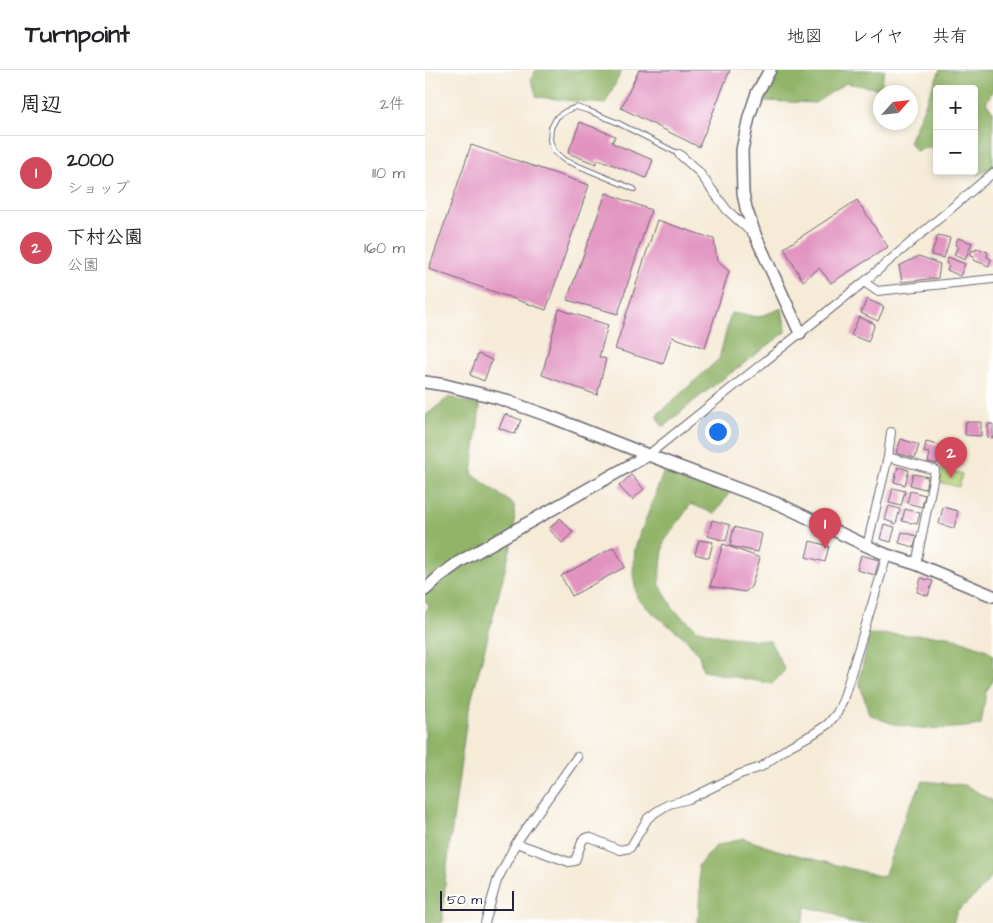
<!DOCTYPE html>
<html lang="ja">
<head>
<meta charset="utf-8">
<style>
  body { margin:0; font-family:"Architects Daughter","Klee One",sans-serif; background:#f6f6f6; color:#202124 }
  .controls { position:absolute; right:15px; top:15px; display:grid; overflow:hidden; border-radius:5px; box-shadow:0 2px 8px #0003 }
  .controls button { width:45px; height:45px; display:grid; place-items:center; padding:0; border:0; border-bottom:1px solid #e0e0e0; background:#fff; color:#202124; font:25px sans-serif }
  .compass { position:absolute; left:448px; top:15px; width:45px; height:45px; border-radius:50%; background:#fff; box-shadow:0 2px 8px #0003; rotate:63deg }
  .scale { position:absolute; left:15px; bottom:12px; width:74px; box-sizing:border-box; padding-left:5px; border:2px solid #22223b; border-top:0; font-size:14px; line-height:18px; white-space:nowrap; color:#22223b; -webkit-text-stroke:4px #fff; paint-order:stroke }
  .you { position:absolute; left:292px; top:361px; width:18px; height:18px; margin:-12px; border:4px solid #fff; border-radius:50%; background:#1a73e8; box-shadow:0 0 0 8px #1a73e833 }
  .badge { display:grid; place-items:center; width:32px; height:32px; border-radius:50%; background:#d1495b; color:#fff; font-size:16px; font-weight:700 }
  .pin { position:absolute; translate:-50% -41px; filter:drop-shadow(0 1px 2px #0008) }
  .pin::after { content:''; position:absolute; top:26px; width:18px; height:15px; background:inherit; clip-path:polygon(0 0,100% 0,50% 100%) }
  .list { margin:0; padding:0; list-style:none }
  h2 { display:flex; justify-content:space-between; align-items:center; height:65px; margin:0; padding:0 20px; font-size:21px }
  h2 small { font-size:16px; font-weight:400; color:#757577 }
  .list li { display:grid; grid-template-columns:32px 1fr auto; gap:15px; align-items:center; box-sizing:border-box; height:75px; padding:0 20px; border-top:1px solid #e0e0e0 }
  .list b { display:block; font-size:19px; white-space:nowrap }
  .list p { margin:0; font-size:16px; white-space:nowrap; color:#757577 }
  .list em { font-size:16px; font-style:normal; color:#757577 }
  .map { position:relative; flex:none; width:568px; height:853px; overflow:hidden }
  header { display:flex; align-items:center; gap:30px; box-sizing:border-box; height:70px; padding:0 25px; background:#fff; border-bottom:1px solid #e0e0e0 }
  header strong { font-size:24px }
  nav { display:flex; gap:28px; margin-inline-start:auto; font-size:18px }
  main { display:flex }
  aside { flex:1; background:#fff }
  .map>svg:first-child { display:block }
</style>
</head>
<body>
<header>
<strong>Turnpoint</strong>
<nav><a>地図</a><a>レイヤ</a><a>共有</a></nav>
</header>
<main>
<aside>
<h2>周辺<small>2件</small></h2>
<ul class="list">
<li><span class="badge">1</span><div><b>2000</b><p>ショップ</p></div><em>110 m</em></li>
<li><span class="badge">2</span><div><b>下村公園</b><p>公園</p></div><em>160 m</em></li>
</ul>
</aside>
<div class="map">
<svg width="568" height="853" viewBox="0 0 568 853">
  <rect width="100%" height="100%" fill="#fff"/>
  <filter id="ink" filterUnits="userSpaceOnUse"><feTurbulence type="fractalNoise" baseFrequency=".02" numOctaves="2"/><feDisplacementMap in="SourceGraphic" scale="10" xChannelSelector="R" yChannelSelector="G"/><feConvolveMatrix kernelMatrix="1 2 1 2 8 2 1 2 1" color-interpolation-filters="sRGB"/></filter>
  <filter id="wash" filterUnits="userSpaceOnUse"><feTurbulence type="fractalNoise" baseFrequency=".0096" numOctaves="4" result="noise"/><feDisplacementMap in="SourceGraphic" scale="20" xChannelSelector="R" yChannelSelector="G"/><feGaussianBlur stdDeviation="1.12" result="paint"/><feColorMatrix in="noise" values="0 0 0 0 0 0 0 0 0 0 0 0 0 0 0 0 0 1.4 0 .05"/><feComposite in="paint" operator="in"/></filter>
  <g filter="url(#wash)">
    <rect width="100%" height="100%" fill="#f5ebd7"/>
    <!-- green -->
    <path fill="#b6d278" stroke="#6c7a5a" d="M518 399 537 404 534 417 515 412Z"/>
    <!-- forest -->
    <path fill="#90b468" stroke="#596b52" d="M111 0H197L180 34 112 27 106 9Z
      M356 0H460L455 19 421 13 390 33 339 31Z
      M515 0H568V20L561 33 568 41V97L552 105 551 88 549 86V19H512V75L491 81 484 72Z
      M357 238 361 262 275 326 238 357 231 346 294 289 306 243 334 247Z
      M24 327 55 336 47 404 89 435 90 461 42 647 21 803 17 853H0V542L4 535 0 531V346Z
      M240 398 305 422 290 444 266 434 239 472 234 513 249 540 273 560 296 566 345 571 360 600 347 614 278 601 274 585 259 567 231 546 212 528 208 503 210 478Z
      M445 564 524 566 562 580 568 585V611L561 622 556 655C528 659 493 661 466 653 458 651 451 647 444 644L434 611Z
      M498 711 540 715 568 731V805L551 825 532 841 528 853H424L408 843 381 837 378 853H273L275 820 273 796 291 776 318 768 352 780 459 807 481 743Z"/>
    <g id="blocks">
      <!-- building -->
      <path fill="#e294c1" d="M214 0H305L274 77 196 38Z
        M155 52 190 66 187 73 228 90 221 108 173 89 171 94 143 83Z
        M46 75 164 115 121 240 4 199Z
        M181 123 226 140 193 244 142 230Z
        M432 130 463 177 406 213 394 198 378 211 359 178Z
        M232 150 289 169 292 191 304 201 280 278 247 267 238 294 190 279Z
        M513 165 525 168 519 188 506 185Z
        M533 168 547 173 540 190 529 185 533 176 530 175Z
        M551 178 563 182 562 187 566 189 564 196 548 190 549 187 545 186 547 180 550 181Z
        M494 186 515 194 513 208 477 212 474 196Z
        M523 187 540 194 535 206 522 200 524 196 521 193Z
        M442 229 459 237 453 251 436 243Z
        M134 239 183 255 174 287 181 289 172 325 117 305Z
        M434 247 450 254 443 272 426 265Z
        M53 284 67 290 59 311 45 305Z
        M80 344 96 350 90 364 74 358Z
        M541 352H556V366L540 365Z
        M563 354H568V368L562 367Z
        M476 369 494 375 490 388 471 383Z
        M501 372 517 376 512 394 503 392 505 383 499 382Z
        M473 397 484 400 480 415 469 412Z
        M488 404 503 407 500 419 485 415Z
        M206 405 219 419 207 430 194 416Z
        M468 418 480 421 476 436 464 433Z
        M485 421 500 425 497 437 482 433Z
        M464 436 475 439 471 454 460 450Z
        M518 437 533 441 529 458 514 454Z
        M480 439 495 443 492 454 477 451Z
        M135 448 148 462 137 473 124 459Z
        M287 450 305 455 301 471 283 466Z
        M459 454 470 457 466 472 455 469Z
        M309 457 337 464 333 482 305 476Z
        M477 462 492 466 489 477 474 473Z
        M274 470 288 472 284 488 270 484Z
        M385 471 404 476 400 492 381 487Z
        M298 474 335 488 326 517 320 522 285 516Z
        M189 477 200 497 147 526 136 506Z
        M436 485 454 490 450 505 432 500Z
        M496 508 508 511 503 526 492 522Z"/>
    </g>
  </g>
  <g filter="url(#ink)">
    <use href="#blocks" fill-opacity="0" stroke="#6c6872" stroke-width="1"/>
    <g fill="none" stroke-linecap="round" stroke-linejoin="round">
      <!-- lane casing -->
      <g stroke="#6c6872" stroke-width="6">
        <path id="lane" d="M209 119 139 90 129 81 125 70 126 58 132 47 141 41 151 37 164 41 191 52 254 84"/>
      </g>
      <!-- street casing -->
      <g stroke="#6c6872" stroke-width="10">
        <path id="street" d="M254 84 273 101 302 140 328 164
          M439 212 452 221 568 209
          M223 385 439 212 568 103
          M463 387 510 400 491 494
          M442 476 463 387 466 362
          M91 773 144 792 150 791 158 769 164 767 195 780 205 778 223 748 231 742 244 734 264 729 315 704 336 697 365 676 388 664 403 654 412 643 418 630 462 485
          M60 853 72 811 91 773 152 687"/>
      </g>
      <!-- secondary casing -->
      <g stroke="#6c6872" stroke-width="14">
        <path id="secondary" d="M345 0 332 23 324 47 317 80 318 123 321 138 331 167 375 263
          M0 312 20 315 73 328 121 345 223 385 356 435 442 476 462 485 491 494 568 526
          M0 520 15 506 34 492 223 385"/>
      </g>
      <!-- lane -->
      <use href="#lane" stroke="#fff" stroke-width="4"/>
      <!-- street -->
      <use href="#street" stroke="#fff" stroke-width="8"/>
      <!-- secondary -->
      <use href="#secondary" stroke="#fff" stroke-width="11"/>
    </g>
  </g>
</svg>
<div class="controls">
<button>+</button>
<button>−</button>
</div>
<svg class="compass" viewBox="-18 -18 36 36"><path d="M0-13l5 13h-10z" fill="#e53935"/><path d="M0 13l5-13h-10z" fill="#757577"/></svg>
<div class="scale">50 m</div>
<div class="you"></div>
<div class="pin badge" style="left:400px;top:479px">1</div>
<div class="pin badge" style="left:526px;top:408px">2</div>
</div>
</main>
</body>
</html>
